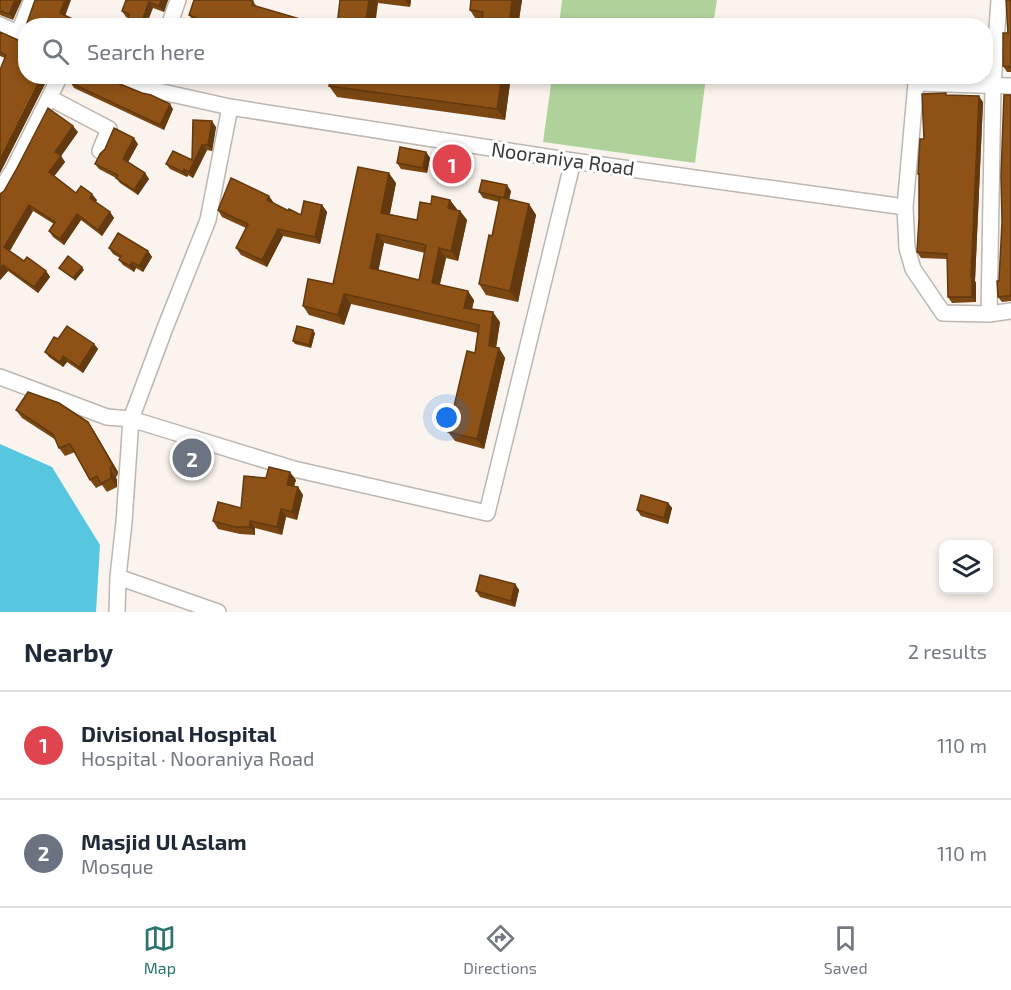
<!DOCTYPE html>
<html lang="en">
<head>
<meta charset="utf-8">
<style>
  body { margin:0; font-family:"Exo 2",sans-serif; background:#f2f2f3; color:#1f2937 }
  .controls { position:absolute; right:18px; bottom:18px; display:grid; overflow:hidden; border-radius:12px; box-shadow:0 3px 9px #0003 }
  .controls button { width:54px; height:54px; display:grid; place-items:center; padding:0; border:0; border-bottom:2px solid #e0e1e3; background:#fff; color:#1f2937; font:30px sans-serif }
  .you { position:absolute; left:447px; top:418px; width:21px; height:21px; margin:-15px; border:4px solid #fff; border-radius:50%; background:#1a73e8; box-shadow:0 0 0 9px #1a73e833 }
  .badge { display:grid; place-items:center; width:39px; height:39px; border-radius:50%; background:#2c756f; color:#fff; font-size:20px; font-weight:700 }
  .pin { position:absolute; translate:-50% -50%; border:3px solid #fff; box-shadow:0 2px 6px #0006 }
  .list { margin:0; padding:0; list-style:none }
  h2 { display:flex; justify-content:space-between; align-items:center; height:78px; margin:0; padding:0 24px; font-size:26px }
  h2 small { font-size:20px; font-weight:400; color:#747a83 }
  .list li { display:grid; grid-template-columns:39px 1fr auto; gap:18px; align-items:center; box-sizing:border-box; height:108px; padding:0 24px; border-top:2px solid #e0e1e3 }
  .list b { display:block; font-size:22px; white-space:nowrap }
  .list p { margin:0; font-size:20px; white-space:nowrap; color:#747a83 }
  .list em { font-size:20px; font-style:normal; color:#747a83 }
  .icon { flex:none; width:33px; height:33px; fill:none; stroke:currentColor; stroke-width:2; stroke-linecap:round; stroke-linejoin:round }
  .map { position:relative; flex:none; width:1011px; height:612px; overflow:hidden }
  .search { position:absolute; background:#fff; box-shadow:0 3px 9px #0003; left:18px; right:18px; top:18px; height:66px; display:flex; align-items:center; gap:15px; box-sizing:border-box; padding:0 21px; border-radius:24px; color:#747a83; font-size:22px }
  .sheet { height:294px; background:#fff }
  nav { display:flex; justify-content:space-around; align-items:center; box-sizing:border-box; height:84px; border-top:2px solid #e0e1e3; background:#fff; font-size:16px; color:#747a83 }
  nav a { display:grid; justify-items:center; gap:3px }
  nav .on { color:#2c756f }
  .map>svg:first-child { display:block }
</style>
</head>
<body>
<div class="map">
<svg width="1011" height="612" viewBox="0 0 1011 612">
  <rect width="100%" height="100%" fill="#fbf4ee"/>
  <!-- green -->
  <path fill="#afd29b" d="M562 0H717L713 25H559Z
    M552 77H706L695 163 543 142Z"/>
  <!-- water -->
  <path fill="#57c7df" d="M0 444 52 467 100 545 96 612H0Z"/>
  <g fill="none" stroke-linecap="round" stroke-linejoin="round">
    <!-- street casing -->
    <g stroke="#bdb6b1" stroke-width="18">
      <path id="street" d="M0 25 26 37
        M169 26 178 0
        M18 34 32 0
        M117 76 149 89 230 107 573 161 905 207
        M1011 86 916 83 905 207 907 248 913 269 943 313 989 314 1011 311
        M50 98 109 129 100 151
        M0 191 13 170 60 76
        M989 314 993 85 999 0
        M0 377 107 417 131 419 165 328 208 220 230 107
        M118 577 218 612
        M117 612 118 577 124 522 131 419 294 469 487 513 573 161"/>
    </g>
    <!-- street -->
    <use href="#street" stroke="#fff" stroke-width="15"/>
  </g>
  <!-- wall -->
  <path fill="#7a4713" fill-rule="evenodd" d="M0 0 13 20 0 15Z
    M126 0H168L164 12 153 8 128 18 126 17 122 11Z
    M340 0H411L410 7 378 3Z
    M522 0 518 26H481L482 22 477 21 470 10Z
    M1011 0V72H1007L1003 66Z
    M253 1 257 7 199 24 194 22 189 15Z
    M0 32 26 76H49L0 173V70L5 58 0 56Z
    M201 76H209L203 80Z
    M511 76 505 120 337 97 329 86Z
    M110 80 173 109 164 130 74 88 71 83Z
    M947 95 983 102 975 281 976 283V302L952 303 948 297 947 259 921 258 917 252 919 219V175L918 174 924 139Z
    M1011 95V301L1002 302 998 297 999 281Z
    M193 120 216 127 212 151 207 150 193 178 188 175 187 177 170 169 166 164 192 160Z
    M78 132 61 156 65 162 54 176 76 193 97 200 96 202 110 212 114 218 102 236 81 220 64 245 53 237 49 231 54 224 33 211 10 251 24 261 46 271 50 277 38 293 8 271 0 280V194Z
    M138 144 128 162 145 173 149 179 138 195 120 183 116 178 99 169 95 164Z
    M426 152 430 158 427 173 401 169 397 163Z
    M396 183 390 214 417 220 431 204 450 200 457 210 460 211 467 220 458 261 446 258 440 284 474 300 472 309 500 322 496 347 499 348 505 358 484 449 455 441 448 432 475 353 478 333 351 304 344 325 309 315 303 306 333 284ZM384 243 425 253 419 280 378 270Z
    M511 191 509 200 529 204 536 215 518 302 486 295 479 284 492 236 499 202 483 198 479 192Z
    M274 203 289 211 301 215 322 205 327 212 320 244 283 236 267 267 241 255 236 248 246 228 222 217 218 210Z
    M109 248 148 251 152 257 143 272 136 268 134 272 123 265 119 260 120 258 113 254Z
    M315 333 311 348 295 344 293 341Z
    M58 339 94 344 98 349 83 373 67 362 63 367 49 357 45 352Z
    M16 410 94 431 118 472 117 476 116 477 117 480V487L107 492 102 485 96 488 90 480 75 452 65 456 59 448 56 440 22 418Z
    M266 478 296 480 294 486 298 487 303 495 297 520 286 517 282 535 255 528V535L240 534 218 529 213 521 241 508Z
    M668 503 672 508 668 524 641 516 637 510Z
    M515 584 519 590 515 607 480 597 476 591Z"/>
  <!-- shaded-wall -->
  <path fill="#63390f" d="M15 0H22L13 20 9 14Z
    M65 0H71L64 19 60 13Z
    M161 0H168L164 12 159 6Z
    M369 0H376L378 3 375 26H365Z
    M405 0H411L410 7Z
    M512 0H522L518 26H509Z
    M149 2 153 8 146 26H140Z
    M300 19 304 26H298Z
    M42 76H49L0 173V160Z
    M502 76H511L505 120 497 109Z
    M979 96 983 102 975 281 976 283V302L972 297 971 277Z
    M170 104 173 109 164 130 160 125Z
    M212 121 216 127 212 151 208 145Z
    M73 126 78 132 61 156 65 162 53 178 49 172 55 152Z
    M134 138 138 144 127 164 123 159Z
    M202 145 207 150 193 178 189 172Z
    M426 152 430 158 427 173 423 168Z
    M184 169 188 175 187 177 183 172Z
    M145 173 149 179 138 195 134 190Z
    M389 173 396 183 388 222 381 213Z
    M507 185 511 191 508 204 504 198Z
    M92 194 97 200 94 204 90 198Z
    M269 196 274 203 272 207 267 200Z
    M450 200 457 209 455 218 448 208Z
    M529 204 536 215 518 302 510 291Z
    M29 205 33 211 8 253 4 247Z
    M322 205 327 212 320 244 315 237Z
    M460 211 467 220 458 261 451 251Z
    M110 212 114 218 102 236 98 230Z
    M77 214 81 220 64 245 60 239Z
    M278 229 283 236 267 267 262 260Z
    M377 234 384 243 377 278 370 268Z
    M439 248 446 258 438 292 432 283Z
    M148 251 152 257 143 272 139 266Z
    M132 262 136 268 134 272 130 266Z
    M3 265 8 271 0 280V269Z
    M82 267 84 270 75 281 73 278Z
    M46 271 50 277 38 293 34 287Z
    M468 291 474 300 470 318 464 308Z
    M344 294 351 304 344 325 338 315Z
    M493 312 500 322 495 355 489 346Z
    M313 330 315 333 311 348 309 345Z
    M94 344 98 349 83 373 79 367Z
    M499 348 505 358 484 449 477 439Z
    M63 356 67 362 63 367 60 362Z
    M88 422 94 431 118 472 117 476 112 467Z
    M110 468 117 480V487L111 478Z
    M290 472 296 480 292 492 287 485Z
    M298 487 303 495 297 520 292 512Z
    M668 503 672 508 668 524 664 518Z
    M281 509 286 517 282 535 277 527Z
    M250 521 255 528V535L250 527Z
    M515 584 519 590 515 607 511 601Z"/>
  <!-- building -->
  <path fill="#8e5216" stroke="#63390f" stroke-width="1.5" fill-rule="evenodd" d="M0 0H15L9 14 0 11Z
    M35 0H65L60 13 87 26H30L27 23Z
    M126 0H161L159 6 149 2 140 26H127L129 14 122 11Z
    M194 0H248L253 1 252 5 300 19 298 26H196L204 21 189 15Z
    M340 0H369L365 26H337Z
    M471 0H512L509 26H481L483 12 470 10Z
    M1006 0H1011V67L1003 66V33H1008Z
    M0 32 18 40 23 41 26 40V76H42L0 160V70L6 55 0 52Z
    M74 76H106L110 80 142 93 151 95 170 104 160 125 71 83Z
    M331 76H502L497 109 329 86Z
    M946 93V95L979 96 971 277H972V297H948L947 254 917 252 919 219V174H918L920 139H924L922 94Z
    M1004 95H1011V296H1006L998 297 997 281H999L1002 222 1001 176Z
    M48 108 73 126 55 152 61 156 49 172 76 193 81 186 92 194 90 198 110 212 98 230 77 214 60 239 49 231 55 222 29 205 4 247 24 261 27 257 46 271 34 287 3 265 0 269V194L4 191 17 168Z
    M193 120 212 121 208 145H202L189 172 184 169 183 172 166 164 173 151 192 160Z
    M114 128 134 138 123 159 145 173 134 190 116 178 118 175 95 164 100 154 105 149Z
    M400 147 426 152 423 168 397 163Z
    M358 167 389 173 381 213 417 220 420 202 431 204 432 196 450 200 448 208 460 211 451 251 439 248 432 283 468 291 464 308 493 312 489 346 499 348 477 439 448 432 467 351 475 353 479 325 344 294 338 315 303 306 308 279 333 284ZM377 234 426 245 419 280 370 268Z
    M231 178 269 196 267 200 289 211V209L301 215 304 201 322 205 315 237 278 229 262 260 236 248 248 224 218 210Z
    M482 180 507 185 504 198 479 192Z
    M500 197 529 204 510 291 479 284 489 235 492 236Z
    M118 233 148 251 139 266 132 262 130 266 119 260 121 256 109 248Z
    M68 256 82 267 73 278 59 268Z
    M67 326 94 344 79 367 63 356 60 362 45 352 54 337 58 339Z
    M297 326 313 330 309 345 293 341Z
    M28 392 59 403 88 422 112 464V467L110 468 111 471V478L101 484 97 476 90 480 70 444 59 448 53 434 16 410Z
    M269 467 290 472 287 485 298 487 292 512 281 509 277 527 250 521V527H235L213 521 218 502 241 508 244 476 266 478Z
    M641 495 668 503 664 518 637 510Z
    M480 575 515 584 511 601 476 591Z"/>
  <g text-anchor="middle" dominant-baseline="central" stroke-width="6" stroke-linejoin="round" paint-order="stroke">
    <!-- street labels -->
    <g font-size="20" fill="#3e3b39" stroke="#fff">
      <text transform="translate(563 158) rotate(8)">Nooraniya Road</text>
    </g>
  </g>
</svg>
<div class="controls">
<button><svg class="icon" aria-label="layers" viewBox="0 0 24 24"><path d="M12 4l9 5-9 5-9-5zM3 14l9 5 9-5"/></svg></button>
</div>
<div class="you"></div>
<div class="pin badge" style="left:452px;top:164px;background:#e0444e">1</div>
<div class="pin badge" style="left:192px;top:458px;background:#6b7280">2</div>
<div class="search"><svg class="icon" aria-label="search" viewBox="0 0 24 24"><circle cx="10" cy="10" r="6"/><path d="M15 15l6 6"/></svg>Search here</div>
</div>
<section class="sheet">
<h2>Nearby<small>2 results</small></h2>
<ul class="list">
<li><span class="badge" style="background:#e0444e">1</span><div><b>Divisional Hospital</b><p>Hospital · Nooraniya Road</p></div><em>110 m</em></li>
<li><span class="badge" style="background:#6b7280">2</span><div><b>Masjid Ul Aslam</b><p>Mosque</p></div><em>110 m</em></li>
</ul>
</section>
<nav>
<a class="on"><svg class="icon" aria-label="map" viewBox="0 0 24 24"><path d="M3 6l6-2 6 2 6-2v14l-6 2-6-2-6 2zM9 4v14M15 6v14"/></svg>Map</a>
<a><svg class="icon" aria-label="directions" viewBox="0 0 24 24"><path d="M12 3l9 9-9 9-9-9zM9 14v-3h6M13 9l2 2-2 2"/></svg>Directions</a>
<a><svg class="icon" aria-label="saved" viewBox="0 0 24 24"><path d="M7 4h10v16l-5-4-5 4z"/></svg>Saved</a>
</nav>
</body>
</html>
